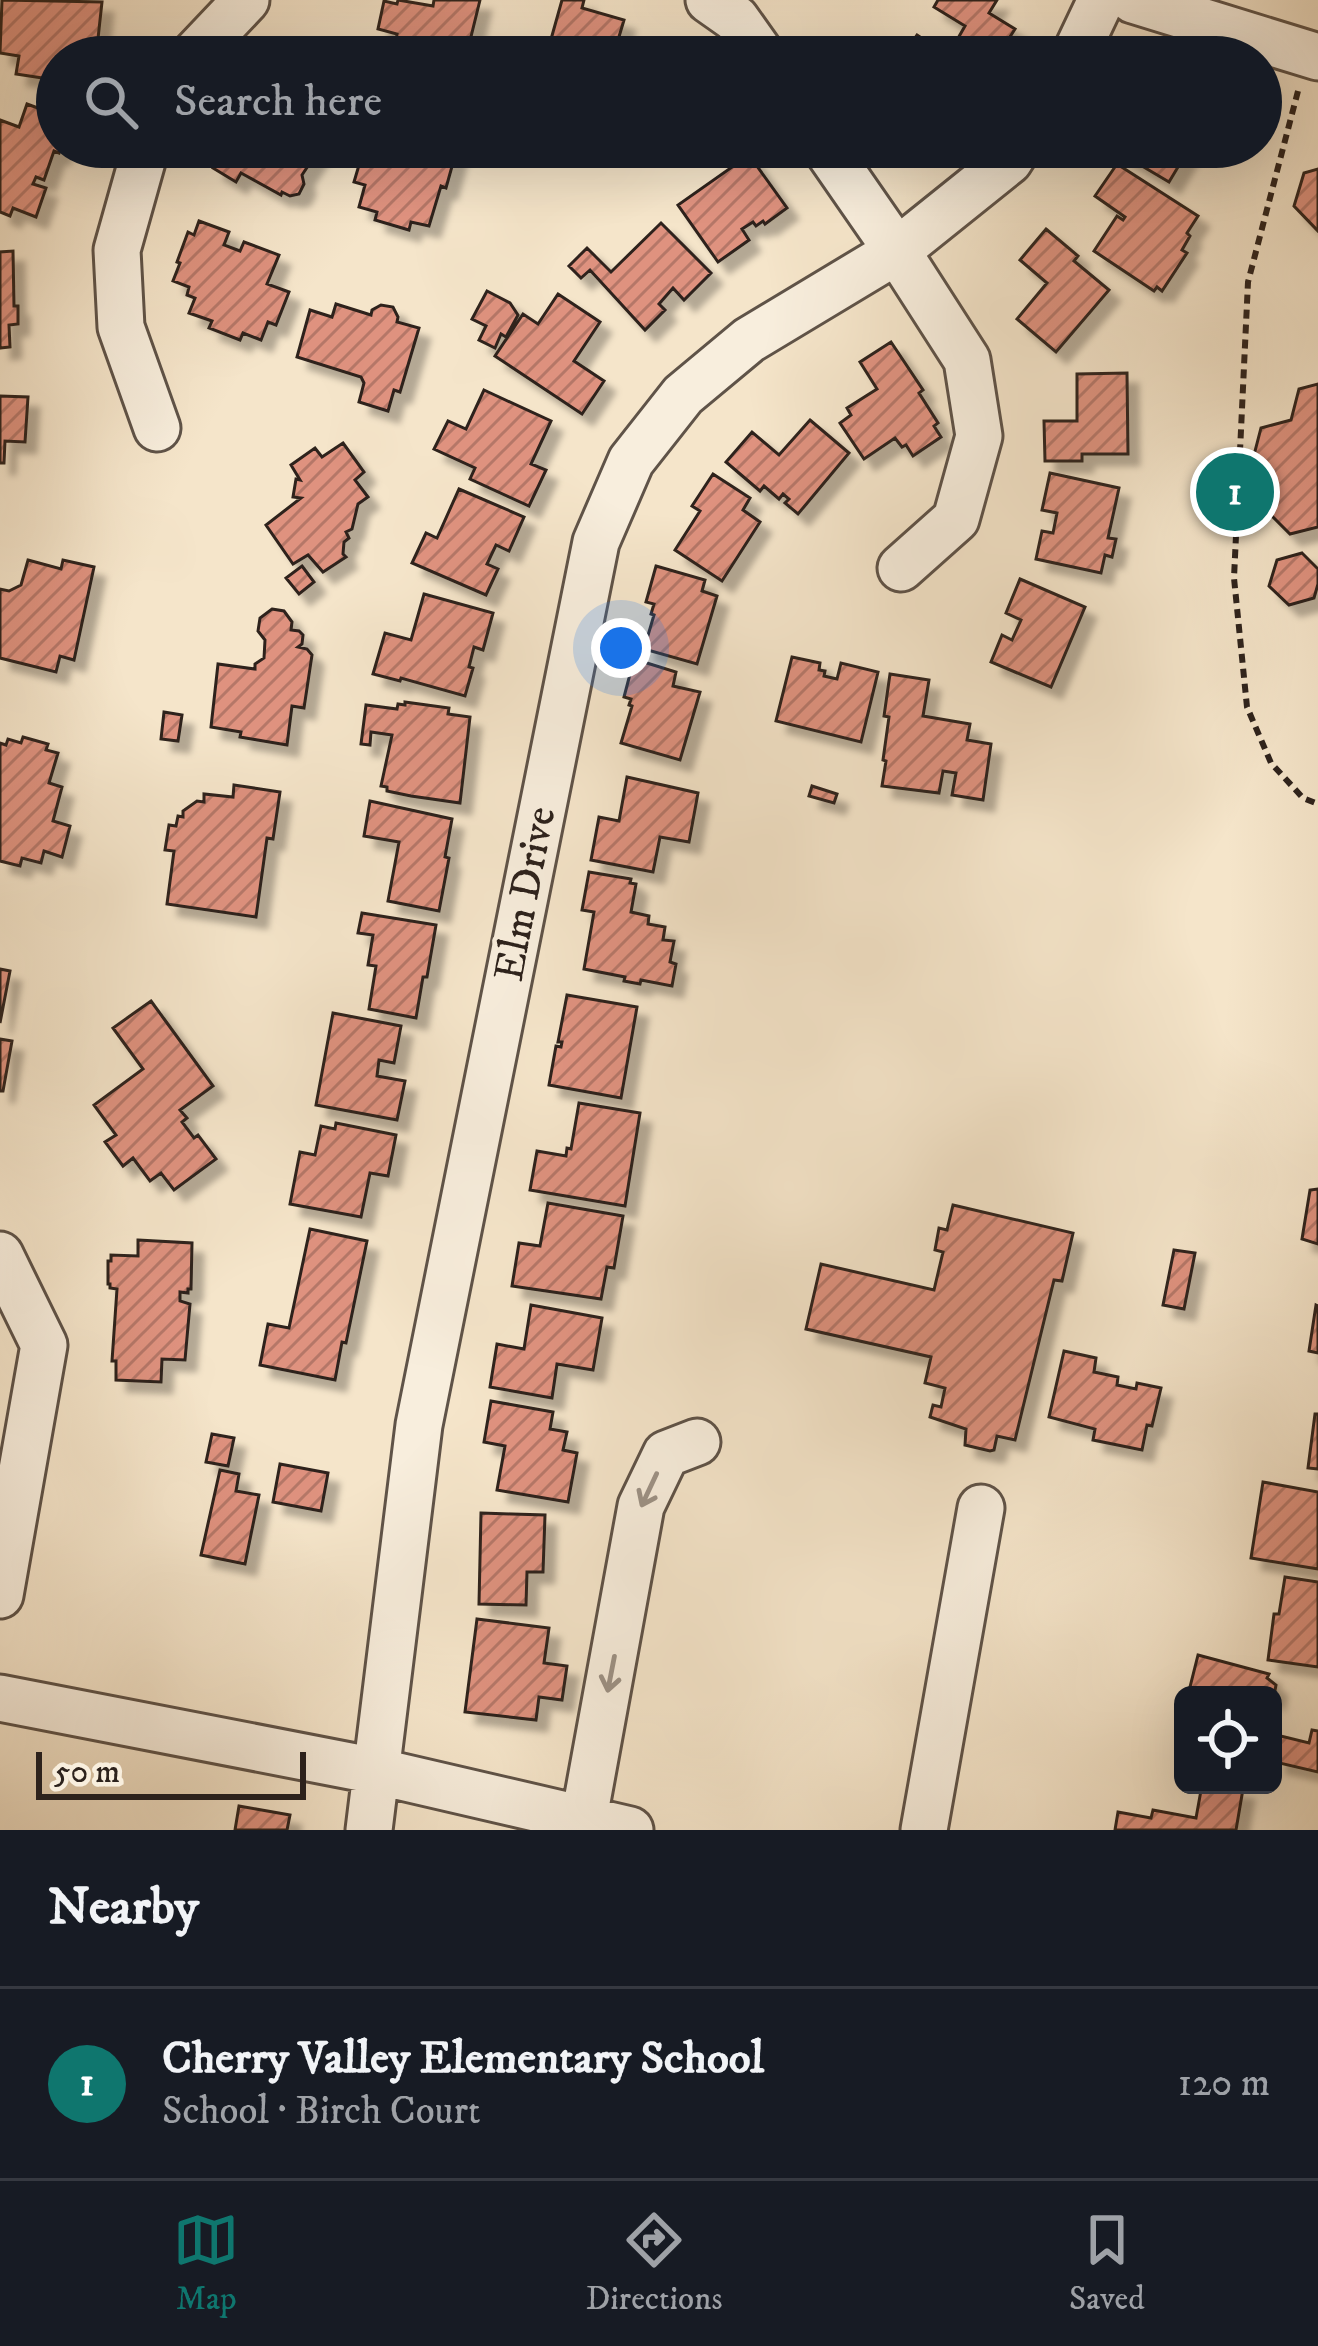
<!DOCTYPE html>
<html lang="en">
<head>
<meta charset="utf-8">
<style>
  body { margin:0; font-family:"IM FELL DW Pica",serif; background:#242831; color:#f1f3f6 }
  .controls { position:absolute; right:36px; bottom:36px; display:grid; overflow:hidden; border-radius:18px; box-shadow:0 12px 48px #0002 }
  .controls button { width:108px; height:108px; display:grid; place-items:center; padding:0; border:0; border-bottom:3px solid #363941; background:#171b24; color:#f1f3f6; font:60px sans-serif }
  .scale { position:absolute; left:36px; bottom:30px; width:270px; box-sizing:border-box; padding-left:12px; border:6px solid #2d221c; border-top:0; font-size:33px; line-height:42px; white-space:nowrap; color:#2d221c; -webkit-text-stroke:9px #f8eedd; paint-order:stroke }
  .you { position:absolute; left:621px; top:648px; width:42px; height:42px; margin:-30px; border:9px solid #fff; border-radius:50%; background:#1a73e8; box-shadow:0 0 0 18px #1a73e833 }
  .badge { display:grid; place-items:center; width:78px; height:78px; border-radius:50%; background:#0f766e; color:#fff; font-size:39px; font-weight:700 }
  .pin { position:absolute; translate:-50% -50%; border:6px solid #fff; box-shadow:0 3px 12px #0006 }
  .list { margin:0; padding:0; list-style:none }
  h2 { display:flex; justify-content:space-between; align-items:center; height:156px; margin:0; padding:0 48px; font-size:51px }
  h2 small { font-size:39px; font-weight:400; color:#9ea1a6 }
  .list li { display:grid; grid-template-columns:78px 1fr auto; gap:36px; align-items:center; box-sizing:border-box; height:192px; padding:0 48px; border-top:3px solid #363941 }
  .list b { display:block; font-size:45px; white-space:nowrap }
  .list p { margin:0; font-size:39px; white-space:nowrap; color:#9ea1a6 }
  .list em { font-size:39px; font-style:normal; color:#9ea1a6 }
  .icon { flex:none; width:66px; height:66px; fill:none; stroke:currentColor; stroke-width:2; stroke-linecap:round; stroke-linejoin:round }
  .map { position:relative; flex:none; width:1318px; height:1830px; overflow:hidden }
  .search { position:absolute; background:#171b24; box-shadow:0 12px 48px #0002; left:36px; right:36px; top:36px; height:132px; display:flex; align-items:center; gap:30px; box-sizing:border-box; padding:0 42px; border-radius:66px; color:#9ea1a6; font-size:45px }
  .sheet { height:348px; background:#171b24 }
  nav { display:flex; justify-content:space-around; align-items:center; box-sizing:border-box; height:168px; border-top:3px solid #363941; background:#171b24; font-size:33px; color:#9ea1a6 }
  nav a { display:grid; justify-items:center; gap:6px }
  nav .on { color:#0f766e }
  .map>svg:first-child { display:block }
</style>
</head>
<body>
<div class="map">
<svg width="1318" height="1830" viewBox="0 0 1318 1830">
  <defs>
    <pattern id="building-hatch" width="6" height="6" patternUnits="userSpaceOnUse" patternTransform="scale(3)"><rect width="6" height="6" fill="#df927f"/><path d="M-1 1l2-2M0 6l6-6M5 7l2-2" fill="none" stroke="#b57767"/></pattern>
    <filter id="shadow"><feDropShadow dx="11" dy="11" stdDeviation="3" flood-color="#0004"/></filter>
  </defs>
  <rect width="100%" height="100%" fill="#f5e5ca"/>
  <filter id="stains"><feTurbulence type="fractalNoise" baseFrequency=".00167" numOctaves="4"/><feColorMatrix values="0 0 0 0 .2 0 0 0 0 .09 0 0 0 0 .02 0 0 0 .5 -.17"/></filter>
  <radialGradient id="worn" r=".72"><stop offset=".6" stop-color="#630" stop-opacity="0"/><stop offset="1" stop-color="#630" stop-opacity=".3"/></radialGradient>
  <!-- building -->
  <path fill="url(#building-hatch)" stroke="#2d221c" stroke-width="3" filter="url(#shadow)" d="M2 0 102 2 96 57H57V77L49 76V79L16 74 19 56 0 53Z
    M398 0 433 6 434 0H480L466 57 392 56 397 34 378 29 384 1 397 4Z
    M562 0H584L582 8 624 20 613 57 583 50 581 57H546Z
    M938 0H997L989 13 1015 29 997 57H985L957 40 965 26 934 7Z
    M917 35 950 57H902Z
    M27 104 57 115V147H61L59 153 54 151 44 180 36 177 33 184 46 188 36 217 13 208 10 216 0 212V120L19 127Z
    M225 147H318L320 148 302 175 304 184 299 194 290 196 282 192 281 195 241 173 236 182 213 168Z
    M357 147H402L401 151 411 154 413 147H439L456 152 446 188 441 186 429 226 411 222 409 230 375 220 377 212 359 207 365 185 354 182 362 155 355 154Z
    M1110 147H1190L1169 182Z
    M749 155 787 208 765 224 763 221 756 226 753 222 742 229 749 240 718 262 678 205Z
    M1117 164 1198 216 1187 233 1190 236 1182 250 1187 253 1162 291 1157 287 1154 291 1094 251 1117 216 1123 220 1125 217 1095 196Z
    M1318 169V231L1294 206 1304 173Z
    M199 221 229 232 224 245 240 251 244 242 279 255 267 284 289 292 276 325 268 322 261 340 243 333 240 340 209 328 212 321 189 313 195 298 187 295 189 287 173 281 180 263 177 262 188 232 194 235Z
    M661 223 711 273 684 300 673 288 659 304 665 310 645 330 590 270 581 278 569 266 587 248 611 272Z
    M1046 229 1078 256 1074 261 1109 290 1056 352 1017 319 1047 283 1020 260Z
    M13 251 14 306H18V324L9 325 10 347 0 348V252Z
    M487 291 510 303 518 315 506 337 501 334 495 348 479 340 486 326 472 319Z
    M558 294 600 322 574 361 604 381 582 414 495 356 523 314 538 324Z
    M336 304 371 315 372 310 381 305 393 307 398 317 397 322 419 328 400 392 394 390 388 411 359 402 364 383 361 377 297 357 310 310 332 317Z
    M891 342 923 390 919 393 938 423 934 426 941 437 913 456 906 445 902 447 895 438 864 459 840 423 851 415 847 408 877 389 860 362Z
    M1127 373 1128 454H1082V461H1045L1044 421H1077V374Z
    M1318 384V527L1290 534 1268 512 1276 480 1253 459 1261 428 1291 420 1299 389Z
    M484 390 551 421 531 464 546 470 529 506 470 479 475 468 434 449 448 421 466 429Z
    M0 396 28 397 25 442 5 441 4 463H0Z
    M810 420 849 453 798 514 785 503 789 499 783 494 779 499 764 486 760 491 726 462 752 432 779 455Z
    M343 443 364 472 355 480 368 497 358 504 352 529 346 532 349 538 344 542 343 554 346 557 323 572 308 555 293 564 266 525 301 498 293 497 296 479 300 480 291 465 315 448 322 457Z
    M1050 473 1119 488 1108 538 1116 539 1112 557 1105 555 1101 573 1036 559 1042 531 1053 533 1057 513 1042 510Z
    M713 474 750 498 743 510 760 522 722 581 675 550 700 511 692 506Z
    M459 489 524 517 509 551 496 545 487 564 498 569 486 595 412 563 426 533 437 538Z
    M1302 553 1318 569V584L1314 598 1289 605 1269 586 1277 560Z
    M28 560 61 569 63 560 94 567 74 660 60 656 56 672 0 658V589L9 591 21 585Z
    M302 566 314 582 299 594 286 578Z
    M656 566 705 580 702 591 717 596 697 664 644 649 654 615 651 614 654 604 646 602Z
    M1020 579 1085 607 1051 687 991 662 1002 635 1012 640 1021 620 1006 613Z
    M424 594 493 613 483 650 474 647 469 667 473 668 465 696 401 678 400 681 373 674 385 633 411 640Z
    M272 609 284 611 292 622 291 630 299 631 303 635 302 644 298 647 307 649 312 655 304 708 292 706 287 745 240 737 241 732 211 727 218 664 255 669V664L264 658 265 640 258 631 260 618Z
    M792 657 820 663 819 670 825 671 824 676 837 679 841 663 878 672 861 742 776 721Z
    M634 659 676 672 673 686 700 692 680 760 621 743 632 706 629 705 631 699 624 697Z
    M890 674 929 680 923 716 970 724 967 740 991 744 983 800 952 795 956 773 943 771 939 793 882 786 886 761 883 760 889 717 884 716Z
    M405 702 449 708 448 714 470 717 460 803 411 796 387 791V787L381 786 392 735 371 732 370 745 361 744 366 705 397 709 398 704 405 705Z
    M164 712 182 715 178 741 161 739Z
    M23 737 48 744 46 750 58 753 49 783 62 787 53 821 70 826 62 857 44 851 41 863 22 858 20 866 0 861V743L6 745 8 739 21 743Z
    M627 777 698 793 689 842 660 837 653 872 591 860 599 817 619 821Z
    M234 785 280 792 273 839 267 838 256 917 167 904 174 851 165 850 169 825 176 826 178 816 183 817V811L197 801 204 802V794L233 797Z
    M812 786 837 794 834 803 809 796Z
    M370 801 452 819 445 857 449 858 439 911 388 901 399 842 364 836Z
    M589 872 631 879 630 883 636 884 631 912 649 916 648 924 665 927 663 940 674 941 670 962 676 964 672 986 641 980 640 984 624 981 625 977 584 969 594 912 582 910Z
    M362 913 436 925 427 977H423L416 1018 369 1009 376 966 368 965 373 935 358 933Z
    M0 969 10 971 0 1023Z
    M567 995 637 1007 621 1098 549 1085 556 1046 561 1047 562 1042H558Z
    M151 1001 213 1086 180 1110 187 1118 182 1122 194 1138 198 1135 216 1159 174 1190 161 1173 150 1181 133 1158 123 1166 105 1142 116 1135 94 1105 143 1069 113 1028Z
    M333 1013 401 1026 394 1063 379 1060 377 1076 405 1081 397 1120 316 1105Z
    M0 1039 12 1041 3 1091H0Z
    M579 1103 640 1113 625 1206 530 1190 537 1151 566 1156 567 1148 571 1149Z
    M336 1123 396 1135 388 1176 370 1173 361 1217 290 1204 300 1152 315 1155 321 1126 335 1129Z
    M1318 1189V1244L1302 1239 1310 1190Z
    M548 1203 623 1216 614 1268 607 1267 601 1299 512 1286 519 1243 540 1246Z
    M953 1205 1073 1233 1062 1281 1054 1280 1015 1440 997 1436 994 1450 990 1451 965 1445 966 1429 930 1417 933 1405 941 1407 945 1388 925 1383 931 1357 806 1329 821 1264 934 1290 943 1252 935 1250 939 1228 947 1230Z
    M310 1229 367 1241 346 1343 342 1342 335 1380 260 1365 268 1324 289 1328Z
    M138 1240 192 1243 191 1289H188V1293L180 1292V1301L190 1304 185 1360 162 1359 161 1382 116 1380V1361H112L117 1289 110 1288V1284H108V1261H111V1255L138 1256Z
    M1174 1250 1195 1253 1184 1309 1163 1305Z
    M531 1305 602 1318 593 1370 557 1364 552 1398 490 1387 497 1344 524 1349Z
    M1316 1305 1318 1306V1353L1309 1351Z
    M1064 1351 1096 1358 1094 1372 1118 1377 1117 1385 1136 1389 1137 1383 1161 1388 1152 1426 1147 1425 1142 1450 1093 1440 1095 1429 1049 1417Z
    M491 1401 553 1412 550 1429 567 1432 563 1450 577 1453 568 1502 497 1490 505 1446 484 1442Z
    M1315 1414H1318V1469L1308 1468Z
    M212 1434 234 1438 228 1466 206 1462Z
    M280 1464 328 1473 321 1511 273 1502Z
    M220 1470 239 1474 236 1491 259 1495 245 1564 201 1555Z
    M1263 1482 1318 1492V1569L1251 1558Z
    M481 1513 545 1515 543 1572H527L526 1605 479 1604Z
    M1285 1577 1318 1582V1667L1268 1660 1274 1614H1279Z
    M477 1619 549 1628 544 1663 567 1666 562 1700 539 1697 536 1720 465 1712Z
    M1198 1655 1269 1674 1267 1678 1276 1685 1273 1701V1695H1188Z
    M1312 1730 1318 1731V1772L1275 1762 1281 1736 1309 1743Z
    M1202 1785 1243 1789 1236 1830H1115L1118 1812 1151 1818 1153 1810 1196 1818Z
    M239 1806 290 1815 287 1830H235Z"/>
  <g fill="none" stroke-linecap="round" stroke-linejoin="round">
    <!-- minor casing -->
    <g stroke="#5f5348" stroke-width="51">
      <path id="minor" d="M709 0 736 19 763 57
        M1133 0 1318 57
        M192 57 246 0
        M1074 57 1101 0
        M146 147 117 250 121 327 157 428
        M825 147 897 251 967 360 979 436 956 519 901 568
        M0 1255 44 1345 0 1595
        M0 1698 376 1771 630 1830
        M584 1818 641 1506 666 1454 697 1442
        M369 1830 419 1425 596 542 631 461 683 395 749 340 897 251 1009 161 1018 147
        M924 1830 981 1508"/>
    </g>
    <!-- path -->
    <path stroke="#2d221c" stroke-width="6" stroke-dasharray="9 6" stroke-linecap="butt" d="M1298 91 1248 282 1234 578 1247 707 1271 763 1303 798 1318 804"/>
    <!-- minor -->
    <use href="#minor" stroke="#f8eedd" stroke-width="45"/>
  </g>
  <!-- one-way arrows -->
  <defs><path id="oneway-shaft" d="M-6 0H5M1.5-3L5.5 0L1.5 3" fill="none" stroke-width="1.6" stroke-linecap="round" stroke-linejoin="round" transform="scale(3)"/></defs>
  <g stroke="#9d9286">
    <use href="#oneway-shaft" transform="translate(649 1490) rotate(115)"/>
    <use href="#oneway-shaft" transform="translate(611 1674) rotate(101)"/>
  </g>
  <g text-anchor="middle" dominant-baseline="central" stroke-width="9" stroke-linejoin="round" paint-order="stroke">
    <!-- street labels -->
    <g font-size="42" fill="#2d221c" stroke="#f8eedd">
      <text transform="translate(526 894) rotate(-79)">Elm Drive</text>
    </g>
  </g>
  <rect width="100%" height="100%" filter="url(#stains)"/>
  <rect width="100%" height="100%" fill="url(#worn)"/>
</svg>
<div class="controls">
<button><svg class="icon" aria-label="locate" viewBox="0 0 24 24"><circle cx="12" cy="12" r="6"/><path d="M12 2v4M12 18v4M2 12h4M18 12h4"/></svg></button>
</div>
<div class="scale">50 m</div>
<div class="you"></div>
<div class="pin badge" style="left:1235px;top:492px">1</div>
<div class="search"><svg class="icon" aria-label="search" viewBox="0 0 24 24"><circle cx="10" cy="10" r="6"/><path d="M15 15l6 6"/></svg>Search here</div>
</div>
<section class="sheet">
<h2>Nearby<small></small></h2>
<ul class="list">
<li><span class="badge">1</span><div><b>Cherry Valley Elementary School</b><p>School · Birch Court</p></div><em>120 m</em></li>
</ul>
</section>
<nav>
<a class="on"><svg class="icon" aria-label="map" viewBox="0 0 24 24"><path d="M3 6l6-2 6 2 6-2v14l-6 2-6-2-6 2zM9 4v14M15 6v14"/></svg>Map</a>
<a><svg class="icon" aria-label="directions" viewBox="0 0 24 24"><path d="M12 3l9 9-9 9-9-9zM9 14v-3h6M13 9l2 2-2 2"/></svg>Directions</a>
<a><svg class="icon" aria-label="saved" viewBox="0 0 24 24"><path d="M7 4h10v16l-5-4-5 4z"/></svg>Saved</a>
</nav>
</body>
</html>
